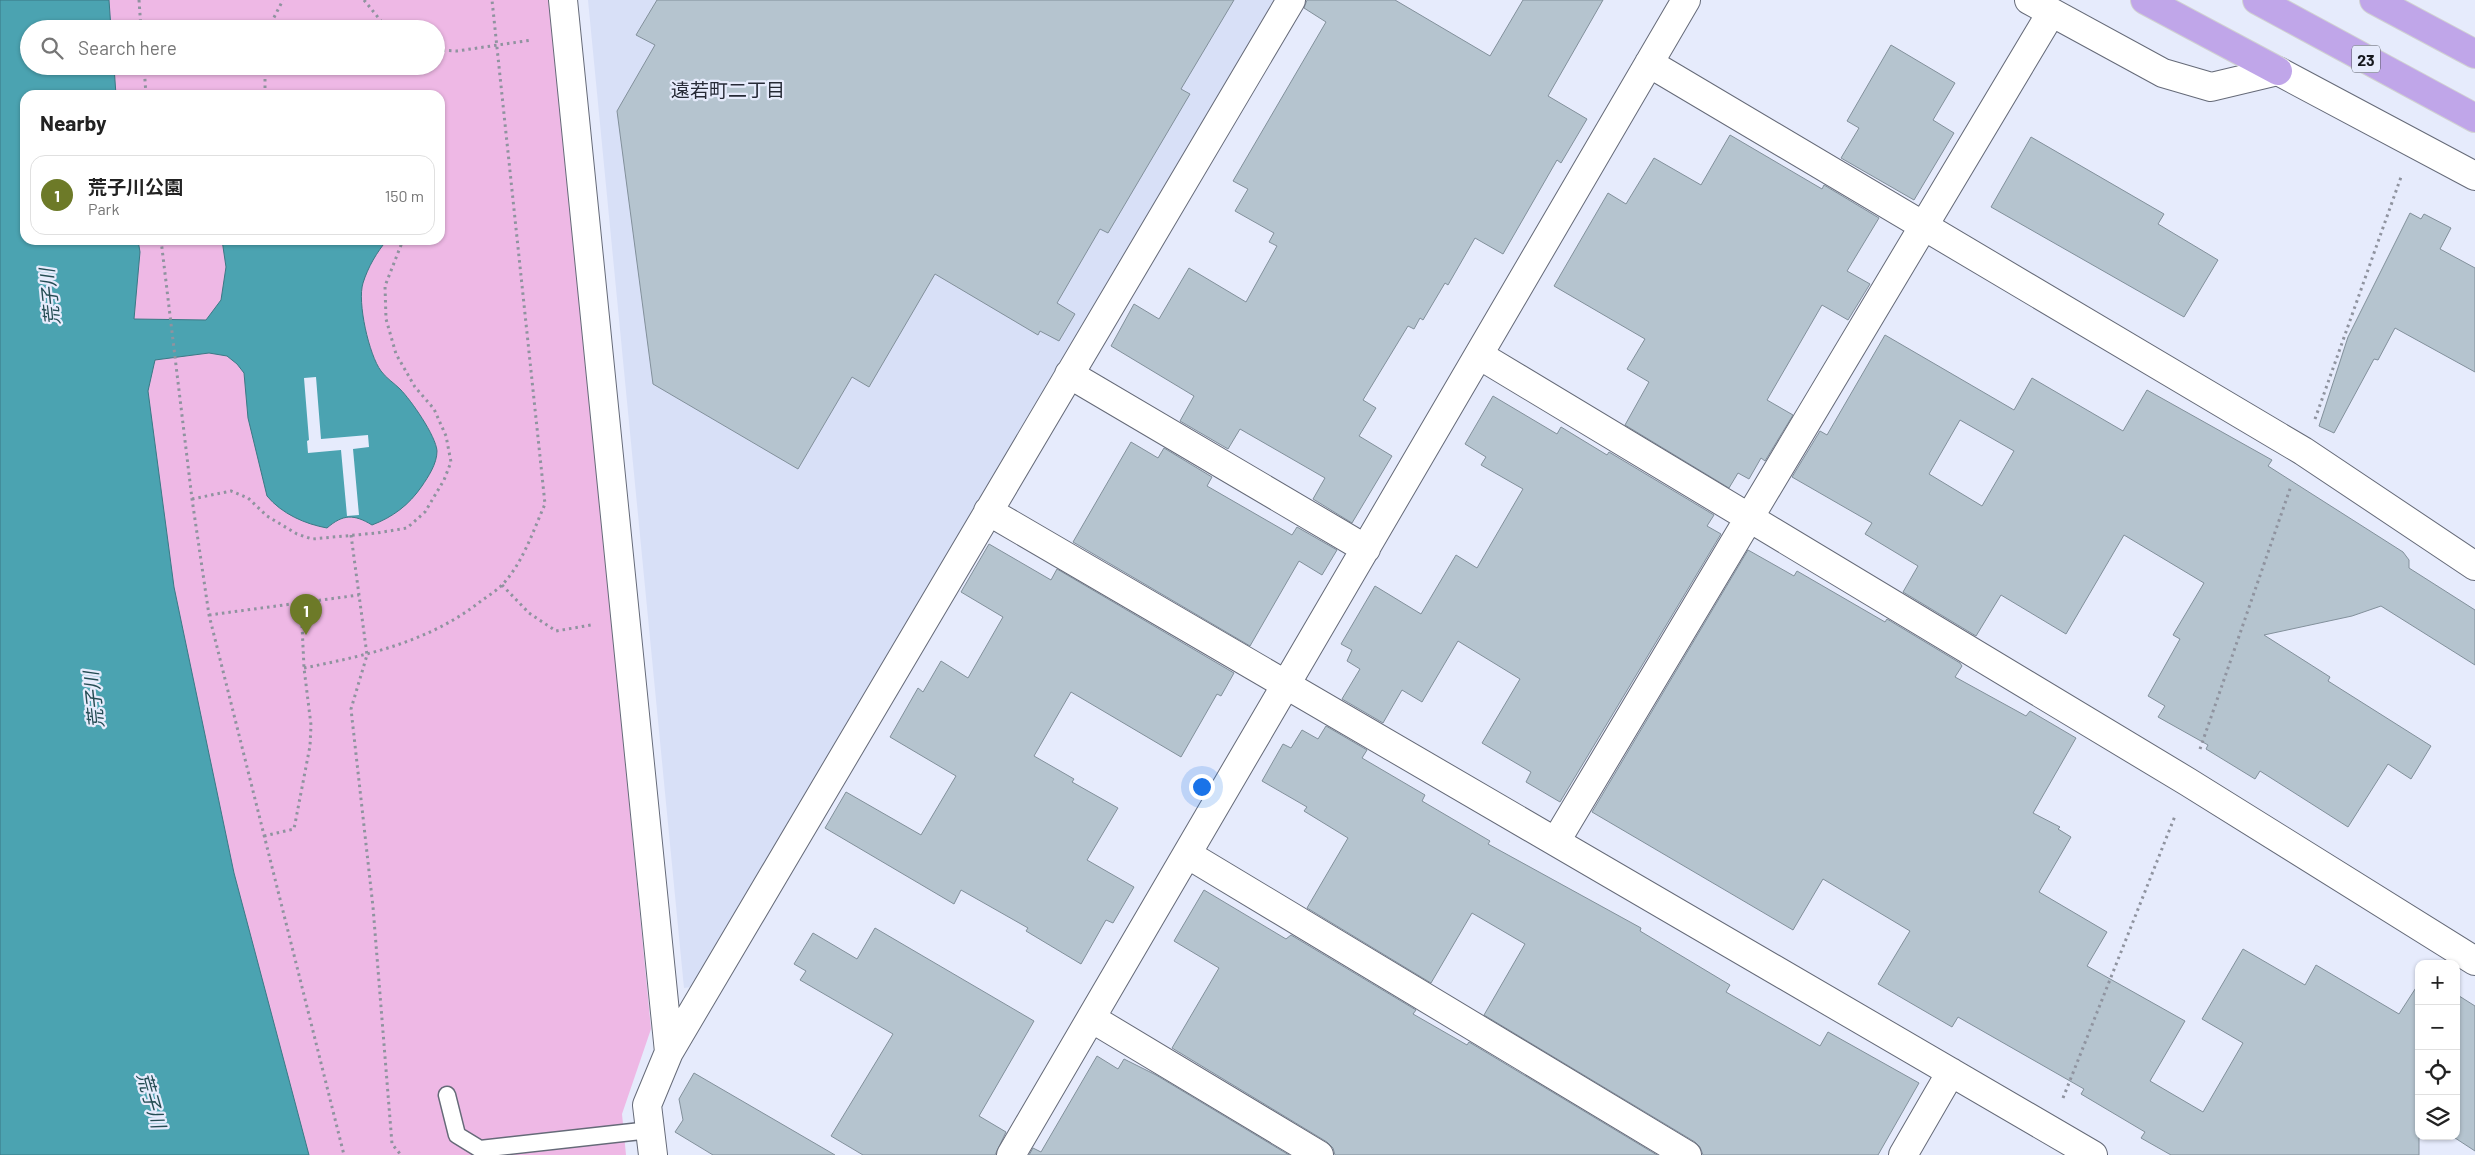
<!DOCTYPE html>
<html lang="en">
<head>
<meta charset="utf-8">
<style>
  body { margin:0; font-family:Barlow,"Noto Sans JP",sans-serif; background:#f6f6f6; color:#222 }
  .controls { position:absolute; right:15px; bottom:15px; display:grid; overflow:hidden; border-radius:10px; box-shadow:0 1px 4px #0004 }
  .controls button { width:45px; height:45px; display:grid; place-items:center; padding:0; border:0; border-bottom:1px solid #e0e0e0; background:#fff; color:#222; font:25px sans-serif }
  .you { position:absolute; left:1201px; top:786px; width:18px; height:18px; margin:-12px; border:4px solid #fff; border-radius:50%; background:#1a73e8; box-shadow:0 0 0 8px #1a73e833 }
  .badge { display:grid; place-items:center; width:32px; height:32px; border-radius:50%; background:#6d7a28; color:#fff; font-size:16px; font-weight:700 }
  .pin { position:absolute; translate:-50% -41px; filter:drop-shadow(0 1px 2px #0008) }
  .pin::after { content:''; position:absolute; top:26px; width:18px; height:15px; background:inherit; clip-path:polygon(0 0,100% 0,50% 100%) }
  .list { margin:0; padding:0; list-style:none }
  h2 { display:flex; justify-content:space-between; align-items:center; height:65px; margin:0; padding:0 20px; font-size:21px }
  h2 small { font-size:16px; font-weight:400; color:#767676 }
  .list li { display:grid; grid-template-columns:32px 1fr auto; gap:15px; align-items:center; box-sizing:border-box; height:80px; margin:0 10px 10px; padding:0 10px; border:1px solid #e0e0e0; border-radius:15px }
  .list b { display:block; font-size:19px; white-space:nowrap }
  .list p { margin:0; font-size:16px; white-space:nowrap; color:#767676 }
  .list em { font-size:16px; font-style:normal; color:#767676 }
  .icon { flex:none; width:28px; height:28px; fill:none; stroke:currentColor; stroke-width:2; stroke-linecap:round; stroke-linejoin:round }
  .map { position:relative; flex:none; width:2475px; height:1155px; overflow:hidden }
  .search { position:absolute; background:#fff; box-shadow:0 1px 4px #0004; left:20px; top:20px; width:425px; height:55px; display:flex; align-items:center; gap:12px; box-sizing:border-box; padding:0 18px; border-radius:28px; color:#767676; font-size:19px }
  .panel { position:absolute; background:#fff; box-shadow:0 1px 4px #0004; left:20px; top:90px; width:425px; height:155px; border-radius:15px }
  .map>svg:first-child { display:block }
</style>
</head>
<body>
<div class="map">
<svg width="2475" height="1155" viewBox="0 0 2475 1155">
  <rect width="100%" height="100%" fill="#e6ebfc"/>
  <!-- built -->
  <path fill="#d8e0f7" d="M588 0H1278L699 986 684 988Z"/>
  <!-- green -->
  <path fill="#eeb8e5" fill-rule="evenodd" d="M0 0H552L651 1029 622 1114 626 1155H0ZM29 29H436V66H29ZM25 95H440V240H25Z"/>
  <!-- water -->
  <path fill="#4ba3b1" stroke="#3b7985" d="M0 0H109L111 29H29V66H114L116 95H25V240H138L140 252 134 319 206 320 221 300 226 267 222 240H387C377 252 368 267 363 283 357 302 369 355 381 371 386 378 394 383 400 389 411 400 436 436 437 451 437 464 428 477 422 486 409 505 393 517 372 525 354 514 343 514 327 528 305 524 282 514 267 496L248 418 244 373 237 364 227 356 209 353 155 360 148 391 174 587 234 873 309 1155H0Z"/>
  <!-- pier -->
  <path fill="#e6ebfc" d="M316 377 321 439 368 435 369 447 353 449 359 515 347 516 341 450 308 453 307 441 309 440 304 378Z"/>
  <!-- building -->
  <path fill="#b5c4cf" stroke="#82909b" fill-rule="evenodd" d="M657 0H1234L1181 89 1190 94 1108 233 1100 229 1057 303 1075 314 1059 341 1040 331 1038 335 935 274 869 387 852 377 798 469 653 384 617 111 655 45 636 35Z
    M1307 0H1395L1490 56 1523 0H1603L1548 96 1587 119 1561 163 1557 160 1503 254 1475 238 1448 285 1445 283 1423 320 1420 318 1414 329 1408 326 1363 400 1376 408 1359 436 1392 456 1352 523 1313 499 1325 478 1240 429 1228 449 1180 421 1194 396 1111 346 1134 304 1159 319 1189 268 1246 302 1277 246 1269 242 1274 233 1235 211 1248 189 1233 181 1326 22 1304 8Z
    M1891 45 1955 83 1933 120 1954 133 1914 200 1841 158 1859 128 1847 121Z
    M1730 135 1822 189 1824 185 1879 218 1847 271 1870 284 1848 320 1822 305 1767 400 1793 415 1765 461 1761 458 1749 479 1738 473 1729 488 1625 425 1649 382 1627 369 1645 339 1554 286 1608 193 1626 204 1654 158 1701 185Z
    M2031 137 2164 214 2158 224 2218 260 2184 317 1991 207Z
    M2410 213 2421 219 2424 214 2451 228 2440 249 2475 268V372L2395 328 2378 360 2374 359 2334 433 2319 426 2348 337Z
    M1885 335 2014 410 2032 378 2123 431 2147 390 2272 460 2268 466 2403 552 2409 560V568L2475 610V665L2381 606 2352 616 2264 635 2330 677 2328 681 2431 746 2411 779 2388 764 2348 827 2260 771 2255 779 2206 749 2208 745 2158 717 2165 706 2148 696 2180 639 2173 635 2204 583 2124 535 2066 634 2001 595 1976 636 1903 592 1918 566 1865 534 1872 523 1792 477 1820 431 1827 435ZM1960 420 2014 451 1982 506 1929 474Z
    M1493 396 1557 434 1561 427 1607 455 1609 452 1714 515 1707 526 1721 534 1560 802 1526 782 1531 772 1482 743 1520 679 1458 641 1422 702 1402 690 1383 723 1342 699 1360 669 1347 661 1352 650 1341 644 1375 586 1421 614 1456 555 1477 568 1523 489 1481 465 1486 457 1465 444Z
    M1131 442 1158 458 1164 448 1212 477 1207 486 1292 535 1297 527 1337 550 1322 575 1299 561 1250 646 1073 542Z
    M989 544 1051 580 1057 569 1234 673 1221 696 1217 694 1181 757 1071 692 1034 756 1074 779 1072 782 1118 808 1087 860 1134 887 1113 923 1106 920 1081 964 1026 931 1028 928 961 890 954 904 825 828 846 792 921 835 956 776 890 737 918 688 923 692 941 661 968 678 1003 617 961 592Z
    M1748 550 1794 576 1797 571 1885 622 1887 619 1960 663 1962 666 1955 677 2026 716 2030 711 2076 738 2033 813 2060 827 2058 829 2071 837 2039 892 2107 932 2087 966 2185 1021 2150 1081 2203 1112 2243 1043 2202 1019 2243 949 2305 985 2316 965 2399 1014 2419 983V1155H2171L2141 1138 2145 1132 2081 1094 2084 1089 1958 1017 1952 1027 1878 984 1910 931 1823 879 1793 930 1592 812Z
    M1326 726 1367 750 1362 758 1425 795 1422 801 1490 841 1488 844 1641 928 1640 931 1730 985 1726 992 1820 1046 1828 1032 1919 1083 1878 1155H1703L1700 1147 1695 1142 1484 1015 1525 944 1472 913 1431 983 1307 908 1348 838 1304 811 1307 807 1262 781 1283 744 1291 748 1302 730 1318 739Z
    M1204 890 1286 939 1291 935 1416 1010 1413 1014 1467 1045 1469 1042 1657 1155H1335L1333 1148 1327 1142 1172 1048 1219 968 1174 941Z
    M875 928 1034 1021 979 1116 1006 1132 995 1155H863L831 1136 893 1034 800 980 806 971 794 964 813 933 857 959Z
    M2456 994 2475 1006V1151L2452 1136H2456Z
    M1097 1056 1118 1069 1124 1059 1156 1075 1289 1155H1029L1033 1148 1041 1152Z
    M694 1073 835 1155H713L675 1132 683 1120 679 1099Z"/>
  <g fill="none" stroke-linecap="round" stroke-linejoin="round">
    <!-- lane casing -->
    <g stroke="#656a78" stroke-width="19">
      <path id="lane" d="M447 1095 457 1135 480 1149 650 1130"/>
    </g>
    <!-- street casing -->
    <g stroke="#656a78" stroke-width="30">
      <path id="street" d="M563 0 669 1052
        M2029 0 2163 73 2211 87 2278 71 2475 176
        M1649 63 2303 451 2475 566
        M1479 355 2188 782 2475 961
        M1069 374 1366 549
        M988 511 2093 1155
        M1556 841 2051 13
        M1187 854 1687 1155
        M1091 1018 1319 1155
        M653 1155 647 1105 669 1052 1291 0
        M1011 1155 1686 0
        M1903 1155 1951 1072"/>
    </g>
    <!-- highway casing -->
    <g stroke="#d0d1d2" stroke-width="30">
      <path id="highway" d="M2145 0 2278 71
        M2257 0 2475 118
        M2374 0 2475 54"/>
    </g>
    <!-- path -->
    <path stroke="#8f939f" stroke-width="3" stroke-dasharray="2.5 4" stroke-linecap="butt" d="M139 0 141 29
      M364 0 381 21 391 29
      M268 29 283 0
      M436 50 457 51 532 40
      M144 66 146 95
      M265 66V95
      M161 240 192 499 209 615 344 1155
      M2315 419 2401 177
      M192 499 231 491 248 498 267 516 297 534 312 539 377 533 407 528 425 512 444 480 451 462 446 436 434 409 415 387 396 354 386 319 385 286 403 240
      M351 535 367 655 351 709 373 907 392 1144 401 1155
      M502 585 529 613 556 631 591 625
      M209 615 359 595
      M304 668C368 655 429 642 481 601 488 596 496 591 502 585 523 563 533 531 545 504L492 0
      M2200 749 2291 486
      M264 836 294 829 310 746 311 725 304 668 301 603
      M2063 1098 2175 816"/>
    <!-- lane -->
    <use href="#lane" stroke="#fff" stroke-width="16"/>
    <!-- street -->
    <use href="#street" stroke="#fff" stroke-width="28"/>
    <!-- highway -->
    <use href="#highway" stroke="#c0a6e9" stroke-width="28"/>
  </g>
  <g text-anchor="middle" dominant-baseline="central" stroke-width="4.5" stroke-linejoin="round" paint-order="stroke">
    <!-- shield labels -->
    <rect fill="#e6ebfc" stroke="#545761" stroke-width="1" x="2352" y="45.5" width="28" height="27" rx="4"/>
    <g font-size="16" font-weight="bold" fill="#16181e">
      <text x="2366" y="59">23</text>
    </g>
    <!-- neighbourhood labels -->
    <g font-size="19" fill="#262a36" stroke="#e6ebfc">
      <text x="728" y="89">遠若町二丁目</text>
    </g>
    <!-- water labels -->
    <g font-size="19" font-style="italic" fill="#244c53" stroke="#e6ebfc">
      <text transform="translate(49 297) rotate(-96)">荒子川</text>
      <text transform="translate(93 700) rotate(-96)">荒子川</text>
      <text transform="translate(152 1100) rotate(74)">荒子川</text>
    </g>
  </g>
</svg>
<div class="controls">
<button>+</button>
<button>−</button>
<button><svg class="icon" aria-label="locate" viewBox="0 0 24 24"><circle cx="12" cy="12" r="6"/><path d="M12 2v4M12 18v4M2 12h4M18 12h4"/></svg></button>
<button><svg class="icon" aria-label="layers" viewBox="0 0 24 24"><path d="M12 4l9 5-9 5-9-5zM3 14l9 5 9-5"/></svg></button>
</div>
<div class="you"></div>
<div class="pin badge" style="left:306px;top:635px">1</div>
<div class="search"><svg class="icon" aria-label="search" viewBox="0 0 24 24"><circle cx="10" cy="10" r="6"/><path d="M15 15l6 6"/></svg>Search here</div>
<section class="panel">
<h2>Nearby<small></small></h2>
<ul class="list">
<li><span class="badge">1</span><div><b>荒子川公園</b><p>Park</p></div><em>150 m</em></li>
</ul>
</section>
</div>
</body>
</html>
